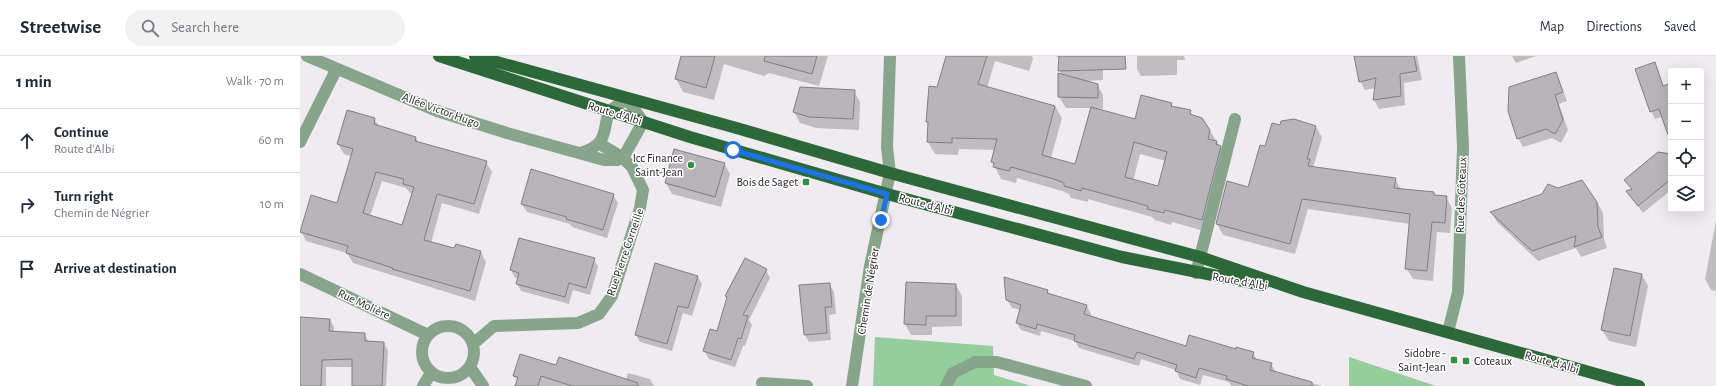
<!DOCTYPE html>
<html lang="en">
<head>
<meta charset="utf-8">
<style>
  body { margin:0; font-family:"Alegreya Sans",sans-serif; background:#f2f2f3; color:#1f2937 }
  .controls { position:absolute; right:12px; top:12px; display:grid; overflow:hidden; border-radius:4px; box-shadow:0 4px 16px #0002 }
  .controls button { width:36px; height:36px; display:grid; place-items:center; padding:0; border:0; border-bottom:1px solid #e0e1e3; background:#fff; color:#1f2937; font:20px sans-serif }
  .stop { position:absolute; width:12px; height:12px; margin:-9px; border:3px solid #1a73e8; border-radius:50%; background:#fff }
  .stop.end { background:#1a73e8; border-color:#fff; box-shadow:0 1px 4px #0008 }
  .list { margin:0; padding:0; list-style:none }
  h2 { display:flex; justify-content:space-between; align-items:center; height:52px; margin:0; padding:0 16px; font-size:17px }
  h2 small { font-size:13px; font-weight:400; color:#747a83 }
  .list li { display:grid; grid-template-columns:26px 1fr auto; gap:12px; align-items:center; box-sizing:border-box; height:64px; padding:0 16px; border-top:1px solid #e0e1e3 }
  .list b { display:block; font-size:15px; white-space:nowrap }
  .list p { margin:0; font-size:13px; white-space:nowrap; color:#747a83 }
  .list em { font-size:13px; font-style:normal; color:#747a83 }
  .icon { flex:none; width:22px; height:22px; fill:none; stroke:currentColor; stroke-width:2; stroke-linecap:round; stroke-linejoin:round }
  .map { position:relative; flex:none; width:1416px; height:330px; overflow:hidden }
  header { display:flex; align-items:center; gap:24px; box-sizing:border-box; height:56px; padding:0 20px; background:#fff; border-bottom:1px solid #e0e1e3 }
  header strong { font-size:19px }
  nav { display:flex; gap:22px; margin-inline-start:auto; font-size:14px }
  .search { width:280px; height:36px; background:#f2f2f3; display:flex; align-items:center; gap:10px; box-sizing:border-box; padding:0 14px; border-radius:22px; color:#747a83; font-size:15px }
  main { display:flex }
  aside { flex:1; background:#fff }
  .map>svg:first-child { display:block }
</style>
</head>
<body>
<header>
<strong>Streetwise</strong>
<div class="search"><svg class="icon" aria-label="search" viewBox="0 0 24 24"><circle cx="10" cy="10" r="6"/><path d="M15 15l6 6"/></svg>Search here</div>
<nav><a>Map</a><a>Directions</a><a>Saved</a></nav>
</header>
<main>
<aside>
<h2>1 min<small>Walk · 70 m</small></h2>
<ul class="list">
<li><svg class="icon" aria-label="ahead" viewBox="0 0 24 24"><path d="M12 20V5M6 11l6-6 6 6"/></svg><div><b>Continue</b><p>Route d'Albi</p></div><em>60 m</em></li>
<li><svg class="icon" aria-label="right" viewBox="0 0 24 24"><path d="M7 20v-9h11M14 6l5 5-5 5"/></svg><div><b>Turn right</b><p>Chemin de Négrier</p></div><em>10 m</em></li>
<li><svg class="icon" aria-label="arrive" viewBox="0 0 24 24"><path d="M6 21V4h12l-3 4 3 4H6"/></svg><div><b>Arrive at destination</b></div></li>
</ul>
</aside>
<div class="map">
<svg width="1416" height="330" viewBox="0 0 1416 330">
  <rect width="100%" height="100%" fill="#f0ebf1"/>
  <!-- green -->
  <path fill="#94ce9b" d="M575 281 693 290 694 319 731 330H573Z
    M1049 301 1136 330H1049Z"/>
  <!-- shadow -->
  <path fill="#0003" fill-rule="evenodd" d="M382 0H528L519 30 469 17 464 20 424 8 414 44 383 36 376 23Z
    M647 0H732L733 3 729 15 695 5 687 32 755 50 762 62 751 102 775 109 791 52H766L759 41 762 19 759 14V3L756 0H801L803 4V24L785 25 797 28 803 39V53L795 52 835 64 871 48 873 51 890 55 892 59 902 62 927 102 908 176 872 166 871 169 855 164 852 161 788 143V146L771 142 769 138 762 135 717 122 716 127 701 123 692 105 695 94 659 93 658 99 635 98 628 86 629 69 627 66ZM840 98 866 105 858 132 833 125Z
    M837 0H884L885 4H877V19L841 20 837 13Z
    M1055 0H1117L1122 24 1104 27 1105 49 1079 53 1074 44 1076 32 1065 34 1060 25Z
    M1212 0H1236L1216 7Z
    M1354 8 1364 31 1371 28V62L1364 60 1355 63 1351 55Z
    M1256 17 1267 45 1259 48 1268 74 1261 87 1252 82 1223 91 1218 82Z
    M554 35 560 46 559 74 516 72 500 67 494 56Z
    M74 63 79 70 115 81 119 87 186 106 192 116 179 158 142 147 131 187 155 193 181 196 186 206 175 245 53 207 47 197 6 185 1 175 38 148 52 101 44 98 38 88ZM82 125 106 132 110 137 113 138 103 170 70 160Z
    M980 71H1016L1022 81 1013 112 1095 123 1101 134 1134 137 1136 140 1146 141 1152 152 1150 177 1137 176 1133 225 1113 223 1107 213 1110 168 1008 153 995 198 923 179 917 168 949 132 966 92Z
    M1371 99V134L1343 157 1327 136 1332 134 1325 124Z
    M424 107 430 118 421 151 372 138 366 127Z
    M313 139 318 147 307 182 272 171 270 168 227 156 222 148Z
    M1297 146 1303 157 1304 183 1307 192 1281 201 1276 192 1238 205 1197 166 1191 156Z
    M1416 165V235L1411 234 1405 223Z
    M294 203 298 211 290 239 273 234 269 248 221 235 217 228 218 222H215L211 214Z
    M466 214 470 222 449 264 452 269 445 290H443L435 311 409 303 404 295 417 277 428 243 426 240Z
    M1342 219 1348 230 1336 291 1309 285 1302 274Z
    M398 221 402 228 392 260 383 257 372 295 340 286 336 279Z
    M529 228 534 236 536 258 529 259 531 284 509 286 505 279Z
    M656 229 662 240V270L632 271V279H611L605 268Z
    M747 234 750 239 787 250 791 258 790 261 887 291 953 297 957 304 971 308 976 316 1022 330H931L929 326 903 319 900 329 880 323 876 314 841 303 839 310 779 292 775 285 741 275 740 280 721 274 717 267 721 254 712 252 707 244Z
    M30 263 34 271V276L64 278 69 286 84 287 88 295 86 330H52L53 311H26V330H0Z
    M257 310 326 324 328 317 350 323 354 330H216L218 325 214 320Z"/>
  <!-- building -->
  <path fill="#b9b4ba" stroke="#817d82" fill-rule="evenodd" d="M381 0H415L406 32 375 23Z
    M465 0H517L512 18 464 5Z
    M646 0H687L678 28 755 50 742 99 775 108 791 51 835 63 841 39 872 47 871 50 891 54 890 58 902 62 910 74 908 83 917 85 916 88 921 90 902 164 865 154 864 157 847 153 848 150 782 132 781 135 764 130V127L754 123 711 111 709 115 693 111 694 107 691 106 697 83 652 82V87L627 86 628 66H626L629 30 637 31ZM834 86 867 96 858 130 825 121Z
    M759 0H825L826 13 758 15Z
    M1054 0H1114L1117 15 1100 18 1101 40 1073 44 1076 22 1059 26Z
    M1355 6 1363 30 1371 27V78L1368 79 1359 53 1350 56 1335 13Z
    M1256 16 1263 36 1255 39 1263 64 1255 78 1246 73 1217 83 1208 55 1209 31Z
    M758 17 798 28V42L758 41Z
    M500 31 555 34 553 63 509 61 493 56Z
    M47 54 75 62 74 68 116 81 115 85 187 105 174 148 137 138 124 184 154 192 156 188 181 195 170 235 92 213 93 212 46 197 48 190 0 176 11 139 37 147 53 93 37 88ZM76 116 104 123 103 128 114 131 102 169 63 157Z
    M994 63 1016 70 1007 103H1010L1008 110 1096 122 1094 132 1134 136V139L1147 140 1145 167 1132 166 1127 215 1105 213 1110 158 1002 143 990 188 916 168 927 125 948 131 960 89 965 90 972 67 980 69 981 65Z
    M374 93 425 107 415 141 365 127Z
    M1358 96 1371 98V123L1338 150 1326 135 1332 133 1324 124Z
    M231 113 314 138 303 174 266 163 267 161 221 148Z
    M1282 124 1297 146 1298 171 1302 181 1274 191 1276 180 1232 195 1190 156 1242 138 1248 128 1258 132Z
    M219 182 295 202 286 232 269 227 265 241 216 228 219 217 210 214Z
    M445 202 467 213 443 259 448 260 441 283 438 282 431 304 403 295 410 273 417 275 427 241 425 240Z
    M355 207 398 220 388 252 378 250 367 288 335 279Z
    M1314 212 1342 218 1330 280 1301 274Z
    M704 221 748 234 747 237 787 249 784 258 886 290 889 279 936 293V291L954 296 952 302 972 307 970 314 1012 326V330H948L926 323 927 320 899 312 896 322 875 315 877 309 837 296 834 303 774 285 775 279 737 268 736 273 716 267 721 249 706 244Z
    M606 226 656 228V260H626V269L604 268Z
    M530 227 532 251H525L527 277 504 279 499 229Z
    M0 261 30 263 29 275 65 277V285L84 286 82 330H52V303L22 304 21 330H0Z
    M220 298 256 309 259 301 338 327V330H272L241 320 238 330H215L218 321 213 320Z"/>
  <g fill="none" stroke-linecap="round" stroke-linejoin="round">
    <!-- minor -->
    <path stroke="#86a58a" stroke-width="12" d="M7 0 137 55 207 77 304 104H317L323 102 343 66 327 43 308 56C304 79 305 90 280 97
      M0 86 36 14
      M896 217 935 63
      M0 218 128 279
      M122 296a26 26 0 1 1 52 0a26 26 0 1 1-52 0Z
      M1148 276 1158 236 1163 91 1159 0
      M173 288 194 270 278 267 299 258 312 240 340 152 343 134 332 111 323 102 300 88
      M170 311 183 330
      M462 327 507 330
      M123 330 131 317
      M552 330 570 210 590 117 587 91 590 0
      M646 330 653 317 675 306H697L786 330"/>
    <!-- major -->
    <path stroke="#2c6938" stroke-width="12" d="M139 0 390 81 587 138 822 201 963 229
      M175 0 433 71 590 117 900 201 1003 236 1339 330"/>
  </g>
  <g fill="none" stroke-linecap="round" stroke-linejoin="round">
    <!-- route -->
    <path stroke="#1a73e8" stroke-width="5" d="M433 94 587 138 581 164"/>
  </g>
  <!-- markers -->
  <g fill="#2d9045" stroke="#fff" stroke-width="1.5">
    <circle cx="391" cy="109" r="4"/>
    <rect x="502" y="122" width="8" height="8" rx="2"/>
    <rect x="1150" y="300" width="8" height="8" rx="2"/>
    <rect x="1162" y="301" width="8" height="8" rx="2"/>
  </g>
  <g text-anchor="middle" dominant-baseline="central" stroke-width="3" stroke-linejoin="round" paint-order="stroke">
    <!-- street labels -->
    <g font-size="12" fill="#1f1d1f" stroke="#fff">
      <text transform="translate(141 54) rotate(20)">Allée Victor Hugo</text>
      <text transform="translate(315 57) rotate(17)">Route d'Albi</text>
      <text transform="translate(1161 139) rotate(-88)">Rue des Côteaux</text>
      <text transform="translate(626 148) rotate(15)">Route d'Albi</text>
      <text transform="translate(325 196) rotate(-71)">Rue Pierre Corneille</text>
      <text transform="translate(940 225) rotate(10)">Route d'Albi</text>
      <text transform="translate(568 235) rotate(-81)">Chemin de Négrier</text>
      <text transform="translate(64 248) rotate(25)">Rue Molière</text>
      <text transform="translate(1252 306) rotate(16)">Route d'Albi</text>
    </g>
    <!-- poi labels -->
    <g font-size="12" fill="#1f1d1f" stroke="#fff" text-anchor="end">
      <text x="383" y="102">Icc Finance<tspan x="383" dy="14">Saint-Jean</tspan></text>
      <text x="498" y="126">Bois de Saget</text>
      <text x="1146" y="297">Sidobre -<tspan x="1146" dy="14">Saint-Jean</tspan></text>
      <text x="1174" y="305" text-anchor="start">Coteaux</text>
    </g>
  </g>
</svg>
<div class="controls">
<button>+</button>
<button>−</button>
<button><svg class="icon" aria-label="locate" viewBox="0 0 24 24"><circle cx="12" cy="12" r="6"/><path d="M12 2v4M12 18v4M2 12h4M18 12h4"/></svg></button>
<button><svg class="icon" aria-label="layers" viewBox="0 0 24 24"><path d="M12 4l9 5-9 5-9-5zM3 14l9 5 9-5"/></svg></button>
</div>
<div class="stop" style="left:433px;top:94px"></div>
<div class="stop end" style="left:581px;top:164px"></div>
</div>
</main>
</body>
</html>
